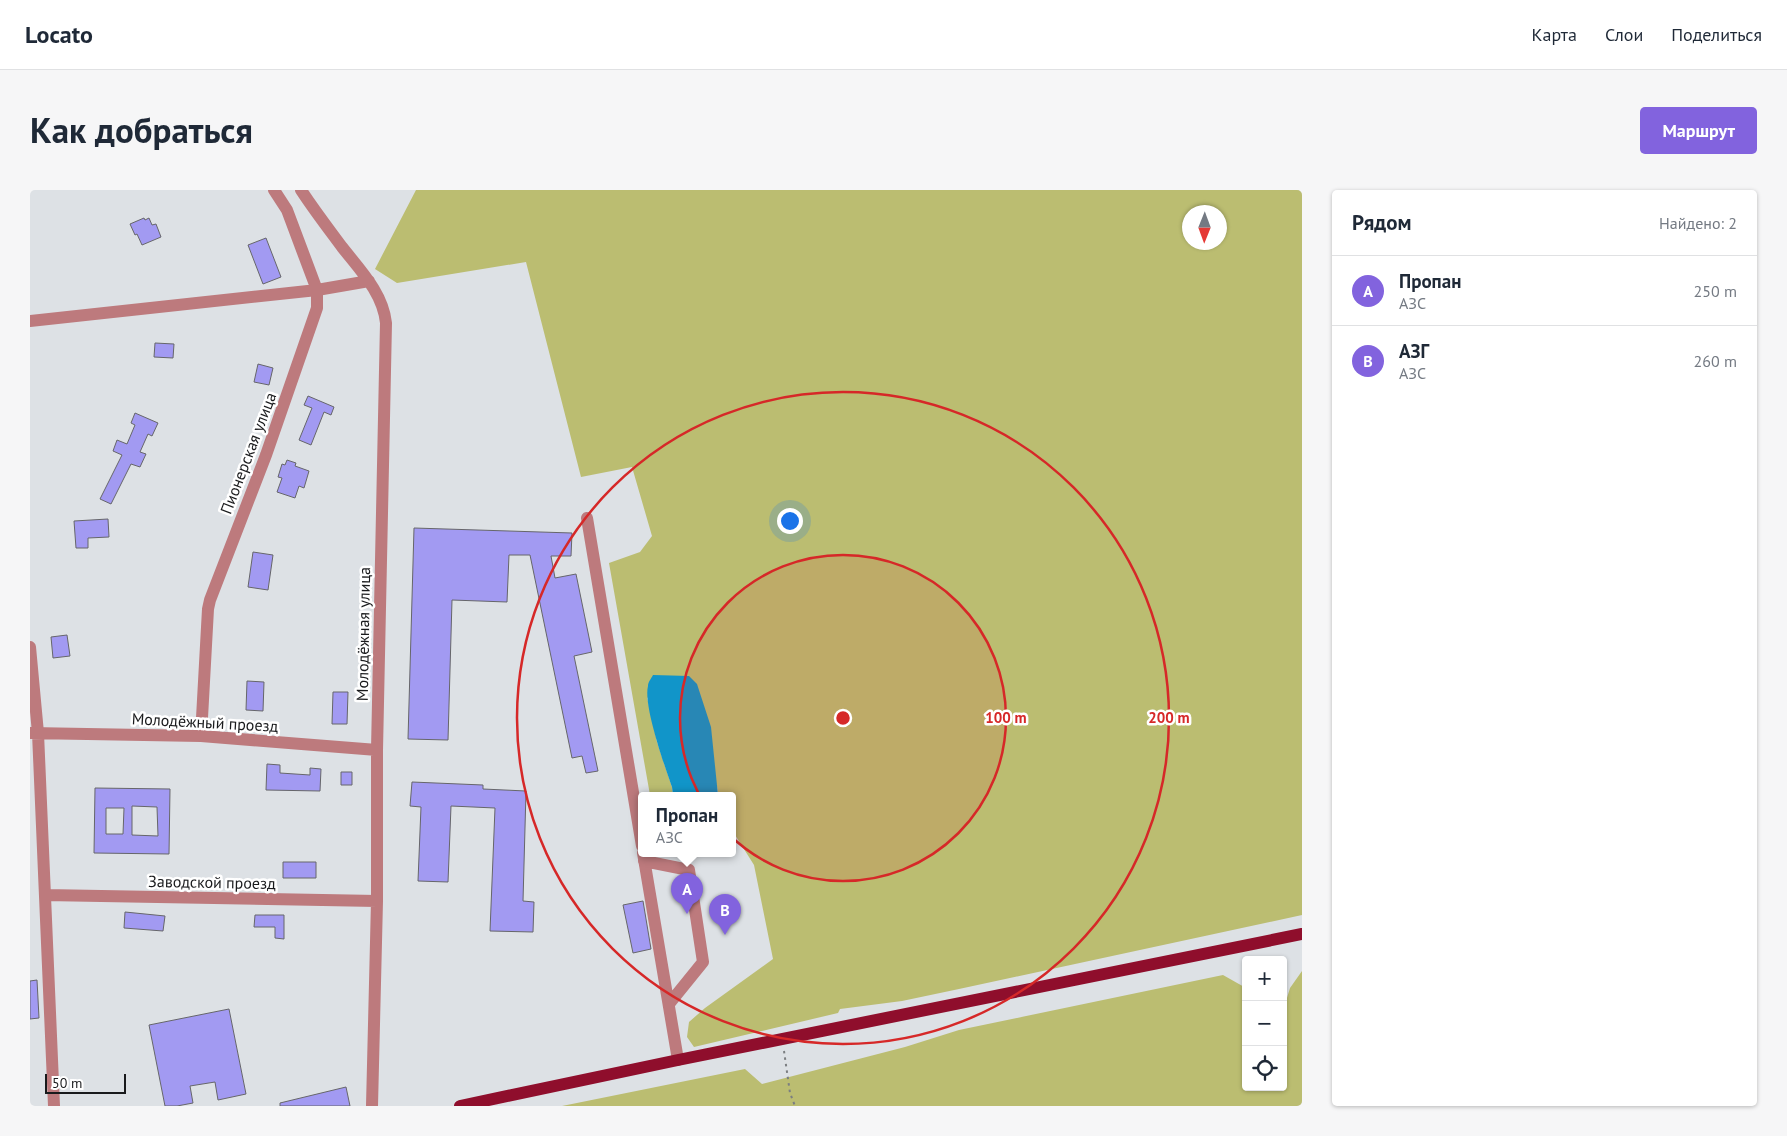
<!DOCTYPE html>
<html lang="ru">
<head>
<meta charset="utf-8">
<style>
  body { margin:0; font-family:"PT Sans",sans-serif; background:#f6f6f7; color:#1f2937 }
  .controls { position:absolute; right:15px; bottom:15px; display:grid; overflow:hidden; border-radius:5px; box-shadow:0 1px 4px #0004 }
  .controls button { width:45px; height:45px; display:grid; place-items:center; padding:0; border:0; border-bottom:1px solid #e0e1e3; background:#fff; color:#1f2937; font:25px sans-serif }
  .compass { position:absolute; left:1152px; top:15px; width:45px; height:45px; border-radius:50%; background:#fff; box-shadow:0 1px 4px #0004; rotate:181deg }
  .scale { position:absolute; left:15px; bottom:12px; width:81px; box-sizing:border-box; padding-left:5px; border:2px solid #191a1c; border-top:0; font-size:14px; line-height:18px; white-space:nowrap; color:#191a1c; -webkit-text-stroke:4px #fff; paint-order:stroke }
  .you { position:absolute; left:759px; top:330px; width:18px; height:18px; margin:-12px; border:4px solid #fff; border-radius:50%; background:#1a73e8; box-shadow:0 0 0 8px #1a73e833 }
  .badge { display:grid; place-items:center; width:32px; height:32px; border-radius:50%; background:#8263de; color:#fff; font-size:16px; font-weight:700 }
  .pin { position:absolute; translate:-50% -41px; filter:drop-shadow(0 1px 2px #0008) }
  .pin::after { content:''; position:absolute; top:26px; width:18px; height:15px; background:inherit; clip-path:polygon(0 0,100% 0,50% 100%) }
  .popup { position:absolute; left:608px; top:602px; width:98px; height:65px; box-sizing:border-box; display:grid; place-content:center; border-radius:5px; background:#fff; filter:drop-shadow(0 1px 4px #0005); font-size:16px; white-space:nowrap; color:#747a83 }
  .popup b { font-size:19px; color:#1f2937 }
  .popup::after { content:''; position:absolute; left:50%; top:100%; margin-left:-10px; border:10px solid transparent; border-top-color:#fff }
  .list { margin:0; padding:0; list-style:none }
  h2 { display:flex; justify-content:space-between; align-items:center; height:65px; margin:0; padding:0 20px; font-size:21px }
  h2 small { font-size:16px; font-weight:400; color:#747a83 }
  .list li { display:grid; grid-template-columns:32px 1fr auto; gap:15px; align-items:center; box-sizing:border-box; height:70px; padding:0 20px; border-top:1px solid #e0e1e3 }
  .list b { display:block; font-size:19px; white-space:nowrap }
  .list p { margin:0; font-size:16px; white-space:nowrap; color:#747a83 }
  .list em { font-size:16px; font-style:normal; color:#747a83 }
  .icon { flex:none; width:28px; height:28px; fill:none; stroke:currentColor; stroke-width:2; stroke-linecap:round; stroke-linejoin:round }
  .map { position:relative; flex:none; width:1272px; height:916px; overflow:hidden; border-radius:5px }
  header { display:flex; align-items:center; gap:30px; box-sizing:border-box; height:70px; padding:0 25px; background:#fff; border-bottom:1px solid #e0e1e3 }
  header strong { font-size:24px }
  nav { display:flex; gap:28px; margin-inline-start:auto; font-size:18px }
  .intro { display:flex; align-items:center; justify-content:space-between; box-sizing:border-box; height:120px; padding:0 30px }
  h1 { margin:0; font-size:35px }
  .button { padding:12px 22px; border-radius:5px; background:#8263de; color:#fff; font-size:18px; font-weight:700 }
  main { display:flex; gap:30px; padding:0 30px }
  aside { flex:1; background:#fff; border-radius:5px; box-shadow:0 1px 4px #0004 }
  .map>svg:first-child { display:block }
</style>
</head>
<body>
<header>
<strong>Locato</strong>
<nav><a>Карта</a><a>Слои</a><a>Поделиться</a></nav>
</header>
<div class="intro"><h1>Как добраться</h1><a class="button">Маршрут</a></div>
<main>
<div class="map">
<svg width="1272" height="916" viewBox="0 0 1272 916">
  <rect width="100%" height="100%" fill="#dde1e5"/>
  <!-- green -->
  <path fill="#bbbd71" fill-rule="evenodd" d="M386 0H1272V725L929 799 872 811 810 819 808 823 664 857 657 847 659 832 675 818 743 769 724 675 702 640V605H688L687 596 617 507 627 552 642 597 643 605H620L579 373 610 362 622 346 602 277 551 287 496 72 367 93 345 79ZM1160 22H1190V52H1160Z
    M1272 781V916H532L715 879 732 894 875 857 929 840 1193 785 1216 798V897H1253V821L1260 798Z"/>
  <!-- water -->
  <path fill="#1195c9" d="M623 485 659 486 667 494 681 537 688 605H643L642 597C635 577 613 515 618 496 618 492 621 489 623 485Z"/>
  <!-- building -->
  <path fill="#a29af2" stroke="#66666a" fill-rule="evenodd" d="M114 28 115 30 119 28 122 35 126 34 131 47 112 55 107 44 105 45 100 34Z
    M236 48 251 87 233 94 218 55Z
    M125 153 144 154 143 168 124 167Z
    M228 174 243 178 239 195 224 192Z
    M278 206 304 217 301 225 294 222 281 255 269 250 282 218 274 215Z
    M105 223 128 233 122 246 118 244 110 262 116 264 110 277 101 274 81 314 70 309 92 265 83 261 87 250 97 254 105 235 101 233Z
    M257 270 266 273 265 276 279 281 274 298 269 296 265 308 247 302 252 288 248 287 252 274 255 275Z
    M78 329 79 347 58 348V358H46L44 331Z
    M384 338 542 343 541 366H521L525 388 546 384 562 462 544 466 568 581 556 583 552 566 542 568 500 365H479L477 412 422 410 418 550 378 549Z
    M223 362 243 365 238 400 218 397Z
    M37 445 40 466 23 468 21 447Z
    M217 491 234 492 233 521 216 520Z
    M303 502H318L317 534H302Z
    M237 574 250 575V583L280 585V578L291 579 290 601 236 600Z
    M311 582H322V595H311Z
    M382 592 453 595V599L496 601 493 711 504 712 503 742 460 741 465 618 421 616 418 692 388 691 391 617 380 616Z
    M65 598 140 599 139 664 64 663ZM102 616 127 617 128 646 102 645ZM76 618H94L93 644H76Z
    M253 672H286V688H253Z
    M613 711 621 759 603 763 593 715Z
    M95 722 135 726 133 741 94 738Z
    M225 725H254V749L245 748V737H224Z
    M7 790 9 828 0 829V791Z
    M199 819 216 904 188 910 185 892 160 896 163 913 147 916H135L119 835Z
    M316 897 320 916H250V913Z"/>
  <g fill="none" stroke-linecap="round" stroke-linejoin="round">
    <!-- path -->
    <path stroke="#7b7e81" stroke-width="2" stroke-dasharray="2.5 4" stroke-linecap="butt" d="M754 861 760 903 765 916"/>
    <!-- minor -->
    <path stroke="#bd7a7d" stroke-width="12" d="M271 0C284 20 298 38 312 57 330 80 353 103 356 133L347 560V711L342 916
      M0 131 287 100 339 91
      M557 328 612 656
      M0 457 8 543 24 916
      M0 543 171 546 347 560
      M171 546 178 419 180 410 236 265 287 118V100L257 20 244 0
      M613 663 648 870
      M614 671 659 680 673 772 639 814
      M15 705 347 711"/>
    <!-- major -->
    <path stroke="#8f0e2c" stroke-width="12" d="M430 916 648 870 1272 744"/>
  </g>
  <!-- distance rings -->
  <circle cx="813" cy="528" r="163" fill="#d62828" fill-opacity=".12"/>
  <g fill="none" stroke="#d62828" stroke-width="2.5">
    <circle cx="813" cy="528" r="163"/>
    <circle cx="813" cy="528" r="326"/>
  </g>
  <g text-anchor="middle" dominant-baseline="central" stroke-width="5" stroke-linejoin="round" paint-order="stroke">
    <!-- street labels -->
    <g font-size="16" fill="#191a1c" stroke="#fff">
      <text transform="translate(218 263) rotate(-69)">Пионерская улица</text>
      <text transform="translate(333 444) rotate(-89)">Молодёжная улица</text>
      <text transform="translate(175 532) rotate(3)">Молодёжный проезд</text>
      <text transform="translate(182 692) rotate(1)">Заводской проезд</text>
    </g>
  </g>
  <circle cx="813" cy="528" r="8" fill="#d62828" stroke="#fff" stroke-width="2.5"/>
  <g font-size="15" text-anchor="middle" font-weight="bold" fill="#d62828" stroke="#fff" stroke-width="5" stroke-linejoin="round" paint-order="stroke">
    <text x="976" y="533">100 m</text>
    <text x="1139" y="533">200 m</text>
  </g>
</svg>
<div class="controls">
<button>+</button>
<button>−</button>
<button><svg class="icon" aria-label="locate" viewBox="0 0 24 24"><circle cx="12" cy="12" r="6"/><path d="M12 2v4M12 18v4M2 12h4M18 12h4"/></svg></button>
</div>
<svg class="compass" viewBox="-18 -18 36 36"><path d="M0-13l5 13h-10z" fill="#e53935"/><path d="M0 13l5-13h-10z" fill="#747a83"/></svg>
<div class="scale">50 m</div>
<div class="you"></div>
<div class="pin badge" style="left:657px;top:724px">A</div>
<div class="popup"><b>Пропан</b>АЗС</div>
<div class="pin badge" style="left:695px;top:745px">B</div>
</div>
<aside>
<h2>Рядом<small>Найдено: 2</small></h2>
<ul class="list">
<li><span class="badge">A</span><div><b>Пропан</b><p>АЗС</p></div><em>250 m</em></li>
<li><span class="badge">B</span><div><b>АЗГ</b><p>АЗС</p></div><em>260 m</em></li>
</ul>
</aside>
</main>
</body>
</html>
